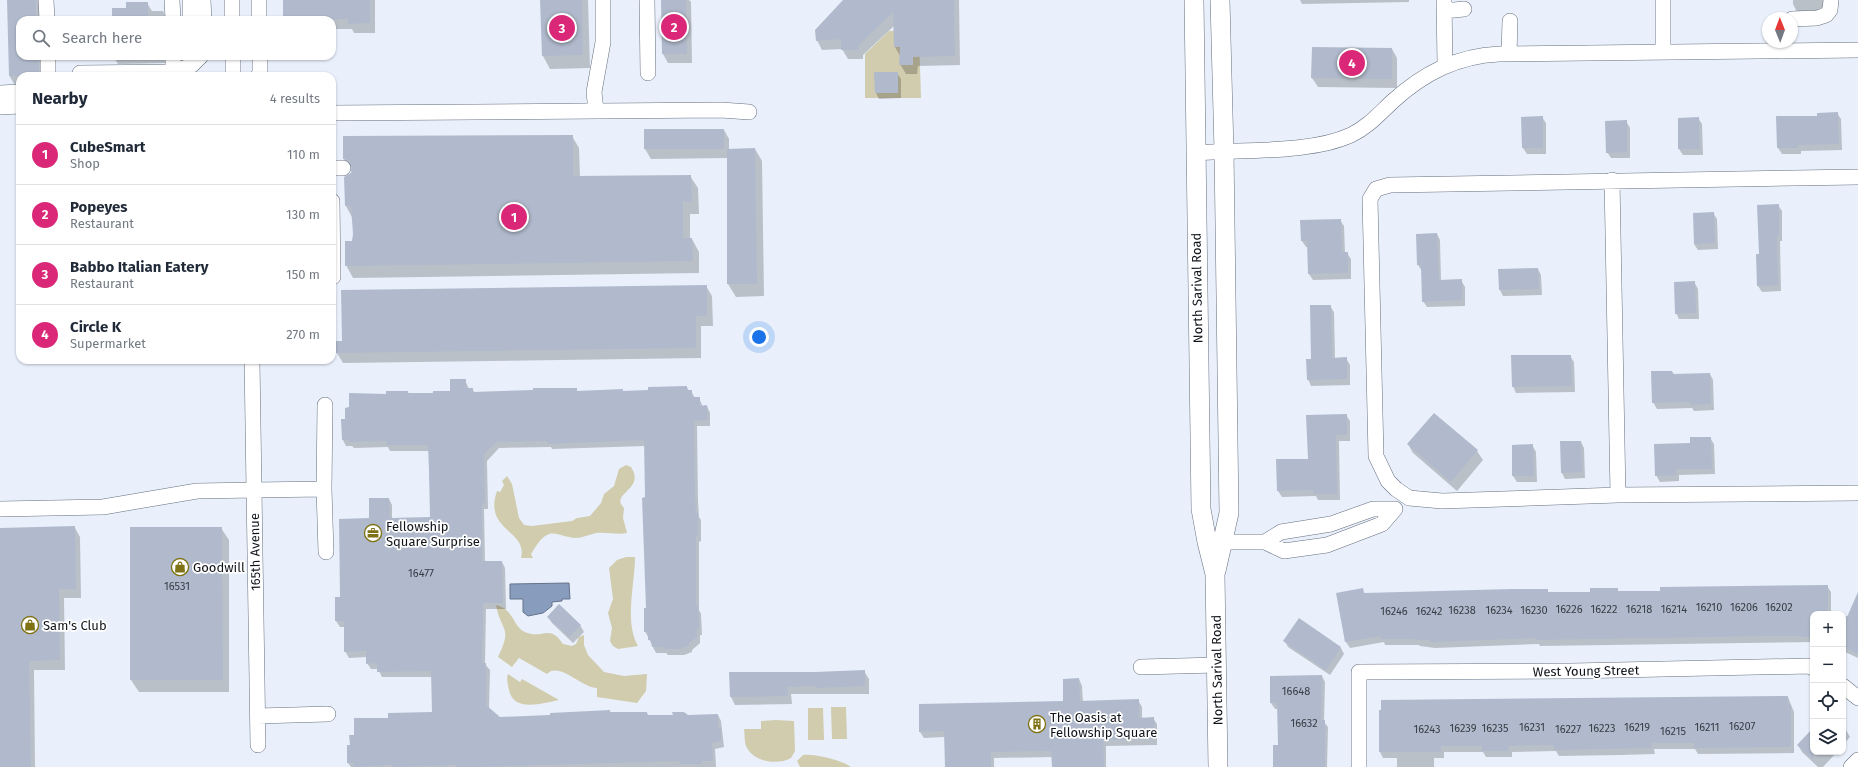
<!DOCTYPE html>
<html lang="en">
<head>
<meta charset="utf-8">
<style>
  body { margin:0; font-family:"Fira Sans",sans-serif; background:#f2f2f3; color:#1f2937 }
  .controls { position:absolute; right:12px; bottom:12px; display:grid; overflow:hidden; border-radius:8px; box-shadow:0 1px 3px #0004 }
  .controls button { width:36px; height:36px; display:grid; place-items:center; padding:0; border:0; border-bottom:1px solid #e0e1e3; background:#fff; color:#1f2937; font:20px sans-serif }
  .compass { position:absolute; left:1762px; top:12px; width:36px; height:36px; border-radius:50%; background:#fff; box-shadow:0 1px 3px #0004; rotate:359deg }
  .you { position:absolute; left:759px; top:337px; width:14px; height:14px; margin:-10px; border:3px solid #fff; border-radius:50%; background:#1a73e8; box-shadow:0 0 0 6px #1a73e833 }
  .badge { display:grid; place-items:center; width:26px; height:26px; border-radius:50%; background:#db2777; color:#fff; font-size:13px; font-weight:700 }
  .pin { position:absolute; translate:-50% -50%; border:2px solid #fff; box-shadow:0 1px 4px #0006 }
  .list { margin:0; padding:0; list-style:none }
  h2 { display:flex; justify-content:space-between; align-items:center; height:52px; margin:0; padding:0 16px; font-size:17px }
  h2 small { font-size:13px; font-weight:400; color:#747a83 }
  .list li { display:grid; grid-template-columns:26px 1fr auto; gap:12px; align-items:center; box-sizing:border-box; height:60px; padding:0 16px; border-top:1px solid #e0e1e3 }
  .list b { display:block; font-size:15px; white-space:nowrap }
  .list p { margin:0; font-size:13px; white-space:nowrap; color:#747a83 }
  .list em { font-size:13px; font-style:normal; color:#747a83 }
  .icon { flex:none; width:22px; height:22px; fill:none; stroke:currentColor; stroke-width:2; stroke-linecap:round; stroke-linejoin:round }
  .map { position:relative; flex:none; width:1858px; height:767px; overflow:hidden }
  .search { position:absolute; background:#fff; box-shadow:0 1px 3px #0004; left:16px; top:16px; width:320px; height:44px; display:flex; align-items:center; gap:10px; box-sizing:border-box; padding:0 14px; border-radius:12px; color:#747a83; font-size:15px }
  .panel { position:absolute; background:#fff; box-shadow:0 1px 3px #0004; left:16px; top:72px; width:320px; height:292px; border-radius:12px }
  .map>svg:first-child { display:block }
</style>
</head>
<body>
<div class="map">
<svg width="1858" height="767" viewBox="0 0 1858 767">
  <rect width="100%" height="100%" fill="#e9f0fb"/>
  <!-- green -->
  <path fill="#d0ccad" d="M915 30 919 35 921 98H865V54L889 31Z
    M626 465 631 467C646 490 609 493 624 508L623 518 627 533C617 535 607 532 596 533 587 535 579 540 569 537 562 536 554 531 547 535 540 538 535 548 531 554L533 558H521C528 530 483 531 497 491L500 492 504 485 502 481 507 476 512 484 519 518 524 525 532 526 572 521 577 518 590 516 601 503 604 494 614 486 619 469Z
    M626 557H635C635 584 624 622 638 646L618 649 613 646 610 641 612 628 608 613 613 599 609 568 617 560Z
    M496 605C514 609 513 627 525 632 542 640 549 623 563 644L572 646 576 644 579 637 584 635V645L588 655 604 672 624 676 647 674 646 691 637 703 597 697V688C582 688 559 661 547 674L519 658 512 667 498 657C513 626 501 632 496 605Z
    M508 674 520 682 522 679 559 700C542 703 514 713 509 690 508 684 506 679 508 674Z
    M831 707H846L847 739H832Z
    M808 708H823L824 740H808Z
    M776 720 794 721 795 751 791 758C778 765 756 763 747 748 744 743 745 735 744 729H761V721Z
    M803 755C813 753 842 760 851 767H800L797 761Z"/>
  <!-- water -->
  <path fill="#889cbd" stroke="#64738c" d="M569 583 570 599H562V601L552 602V606L543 613 528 616 523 612V599H510V584Z"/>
  <!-- shadow -->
  <path fill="#0003" d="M8 0H38L40 4 41 20H20V56H47L44 76H20V87H16L10 77Z
    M284 0H375V33H354L352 29H332V20H284Z
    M541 0H588L590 68 550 69 543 56Z
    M662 0H689L691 2 692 63H668L663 54Z
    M844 0H959L960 65 918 66 917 74H906L900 64V56L895 47V25L863 55V59H848L842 49 822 50 817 40Z
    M1300 0H1409V2L1302 4Z
    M1793 0H1833L1826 14H1798L1793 4Z
    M147 3 152 11H163L167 20H113L127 9Z
    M1392 49 1397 58V88L1318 87 1312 78Z
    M113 56H171L168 63 118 64Z
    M897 73 901 79V98L879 99 876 93Z
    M1837 113 1841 119 1842 150 1801 151V154H1782L1778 148 1818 117Z
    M1542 117 1546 123V154H1527L1523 148Z
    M1698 118 1702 124 1703 155H1683L1679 149V119Z
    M1626 121 1630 128V158H1611L1607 152Z
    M645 130H724L729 139V150L755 149 762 161 764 296 736 297 728 284V158L651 159 645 149Z
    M572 136 579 148 580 177 690 176 698 188 699 214H690V239H692L699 252V273L353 278 346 265 354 234 353 219 346 206 352 172 344 159Z
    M1778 205 1782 211V241H1780L1781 291 1762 292 1758 286 1760 255Z
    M1713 213 1717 219 1718 249 1698 250 1694 244Z
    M1340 220 1344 226 1345 253H1347L1351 259V279L1313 280 1309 274 1308 247H1306L1302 241Z
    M1437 234 1440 240 1441 281 1461 280 1465 287V306L1427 307 1423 301 1422 271 1418 265Z
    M1538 269 1541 275 1542 295 1503 296 1500 290Z
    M1694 282 1698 289 1699 319H1679L1676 313Z
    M706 286 712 296 713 326H701V358L343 363 337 353Z
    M1330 306 1334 312 1335 359 1346 358 1350 365V385L1311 386 1308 379 1312 360Z
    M1570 356 1574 362 1575 392 1516 393 1513 386Z
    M1672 372 1674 374H1710L1713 380 1714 410 1694 411 1692 408 1657 409 1653 402Z
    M465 380 469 389H472L475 393 576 389 578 392 649 391 687 387 689 391H691L695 398H699L703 407 707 406 710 413V426H697L698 501 699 517 701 520V541L699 542V610L701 614 702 635H700V643L692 650V652L684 655H668L666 653H656L645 631 647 609 645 446 552 449 551 447 499 448 487 461 488 509H484L485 562H502L505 568 506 609H486L485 664 490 670 489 709 499 718 551 716 610 711 611 713H647L649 716 718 715 721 721 724 747 715 749 716 767H351L348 763 351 746 355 736 389 719 433 713 432 677H382L378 669H371L367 663V657L349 658 345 651V627H340L336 621 341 598 370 519 389 499 392 505V519L431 518 429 451H390L388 447 354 448 352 446H346L343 440 346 420 387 395 408 392 409 394 451 392Z
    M1346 415 1350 421V441H1339L1340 500H1318L1316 496 1282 497 1278 491 1309 460Z
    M1710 438 1714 444 1715 474 1679 475V481L1660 482 1656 475 1691 444Z
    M1581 442 1584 448 1585 478 1565 479 1562 473Z
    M1408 444 1477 451 1483 460 1457 491 1413 453Z
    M1532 445 1536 452 1537 482H1517L1513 476Z
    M75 528 80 537 81 598H64L65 670H34L35 767H0V529Z
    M221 528 229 540V692H139L131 680Z
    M1827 586 1831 592V614H1813V642L1540 646 1539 644 1435 648 1420 646 1419 645H1385L1384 642 1350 648 1346 642 1337 594 1362 589 1365 594 1547 590 1549 593H1591L1617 589 1619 592H1661Z
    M1858 598V658L1843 651V616H1849Z
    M548 617 580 625 584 632 573 643 552 623Z
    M1299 619 1341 648 1344 654 1330 675 1288 647 1285 641Z
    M864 671 869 679V694H791L792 704 735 705 731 697 815 673Z
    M1322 676 1325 682 1324 722 1328 727 1327 767H1274L1279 746 1278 709H1275L1271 703Z
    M1079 679 1082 686 1083 702 1138 700 1142 707V718H1153L1157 724V745L1106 746V767H1053V757L994 758V767H946L945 737 924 738 920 732 1064 702Z
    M1788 697 1794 712V753L1698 754 1695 749H1654L1655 754 1620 755 1559 756 1556 751 1512 752V757H1486L1483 752H1444V758H1434V767H1397V758H1383L1380 752Z
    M1843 725 1850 737 1843 745Z
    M1813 730V752H1837L1823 767H1818L1802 752 1798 745Z"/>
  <!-- building -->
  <path fill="#b0bacc" d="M7 0H36V20H20V56H39V76H9Z
    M283 0H370V23L348 24V19L283 20Z
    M540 0H582L583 55 542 56Z
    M661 0H686L687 54H662Z
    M843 0H954L955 56 913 57V65H899L900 47H894L893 12 858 46 859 50H841V39L816 41 815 30Z
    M126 2H148V20H112V8H126Z
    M1312 47 1392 48V79L1311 78Z
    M874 72H898V93H875Z
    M1838 112 1839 144 1798 145V148H1777L1776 116H1817V113Z
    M1543 116V148H1522L1521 117Z
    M1699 117 1700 149H1678V118Z
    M1627 120V152L1606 153 1605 121Z
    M644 129H724V149H644Z
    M573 135V176L691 175 692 202 683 201V238H692L693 261 345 266V241H352L353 234 351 206H345L344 177 351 173 352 168 348 160 343 159V136Z
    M755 148 757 284H727V149Z
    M1779 204V235H1777L1778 285 1757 286 1756 254H1759L1757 205Z
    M1714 212 1715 243 1694 244 1693 213Z
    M1341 219 1342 252H1348V273L1308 274 1307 241H1301L1300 220Z
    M1437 233 1439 280 1462 279V300L1422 302 1421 265H1417L1416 234Z
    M1538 268 1539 289 1499 290 1498 269Z
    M1695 281 1696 313 1675 314 1674 282Z
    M707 285V316H696V348L336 353V341H342L341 290Z
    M1310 305H1331L1332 358 1347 357V379L1307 380 1306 359H1311Z
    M1511 355H1571L1572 386 1512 387Z
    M1651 371H1672L1673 374 1710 373 1711 404 1690 405V402L1652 403Z
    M450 379H466V388H473V392L533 390V388H577V391L623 389V391L648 390V387L687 386V390H692V397H700V406L707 405 708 420 694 421 695 494 696 513H698V536H696V605L698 607 699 629H697V637L689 643V646L680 649H663V647H652L651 640H648V632H644V608H646L642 498 645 497 644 440 548 444 547 441 496 442 484 454 485 503 482 504V561H502L503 603H483V639H482V663H486V705L500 717 550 715V713L610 710V712H647V715H673L672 712H684L688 715 718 714V728H721V741L712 743 713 761H702V764H680V761L478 767H456V765L392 767V765L354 767V763H347V745H350L349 735H354V718H388V713L432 712 431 671 377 672V663L366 664V651L344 652V621H335V597H340L339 519 369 518V498H389L390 518 430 517 429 471 428 445H386V441L349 442V440H342L341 419H345V408L349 407V393L386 394V391H408V393H433V391H450Z
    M1434 413 1478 450 1451 482 1407 444Z
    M1347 414V435H1336L1337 494H1313V490L1277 491 1276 459H1308L1306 415Z
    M1690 437H1711L1712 469H1676V475L1655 476 1654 444 1690 443Z
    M1560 441H1581L1582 472 1561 473Z
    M1533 444 1534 476H1512V445Z
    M75 526 76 589H59L60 660 29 661 31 767H0V528Z
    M130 527H222L223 680H130Z
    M1828 585V614H1813V637H1801V636H1766L1536 640V638L1430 642V640H1415V639H1381V636L1345 642 1336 593 1363 588 1364 593 1512 589H1548V592H1590V588H1618V591H1660V587Z
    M1858 592V654L1843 647V626Z
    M559 604 581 625 569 637 547 617Z
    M1299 618 1341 647 1326 670 1283 641Z
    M865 670V686L816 688 815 686 787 687 788 696 730 697 729 672H815Z
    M1322 675 1321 720H1325V767H1273V745H1278L1277 703H1270V676Z
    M1079 678 1080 701 1139 699V718L1154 717 1155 739 1103 740 1104 767H1052L1051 751 991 752V767H945L944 731 919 732V704L1063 701V679Z
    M1788 696V705H1791V747L1694 748V743H1651L1652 748 1554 750V745L1509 746V751H1482V746H1441V752H1379V710H1381V700Z
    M1813 728V760L1797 745Z"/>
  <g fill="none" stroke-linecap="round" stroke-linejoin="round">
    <!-- minor casing -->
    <g stroke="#666f80" stroke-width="16">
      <path id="minor" d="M46 0 47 20
        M172 0 173 20
        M190 0V20
        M203 0 204 20
        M232 0V20
        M259 0V20
        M647 0 648 73
        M1444 0 1445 65
        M1663 0V52
        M1444 11 1464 9
        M1792 19 1817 18 1826 15 1830 10 1831 0
        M1509 54 1510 21
        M48 56V76
        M173 56V72
        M233 56V76
        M80 73 173 72 192 65 201 56
        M258 76 260 73V56
        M0 93 20 92
        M0 107 20 106
        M596 111 594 92 603 42V0
        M332 113 721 110 749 112
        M1195 153C1242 149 1309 154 1351 135 1368 127 1380 113 1393 101 1424 73 1457 56 1499 54L1858 50
        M332 168H343
        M1858 177 1390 185 1376 189 1370 199 1376 456 1388 481 1396 489 1409 498 1442 501 1618 495 1858 493
        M1612 180 1618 495
        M332 201 333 277
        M252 360 258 745
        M325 405 324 489 326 552
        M0 509 103 507 197 491 324 489
        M1212 542H1265L1281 532 1331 524 1373 509H1395L1382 524 1327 545 1284 551 1265 542
        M1141 667 1217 665
        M1843 686 1858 698
        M258 716 328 714
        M1359 767V672L1572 671 1809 666 1813 668
        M1851 767 1858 760"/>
    </g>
    <!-- major casing -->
    <g stroke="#666f80" stroke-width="20">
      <path id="major" d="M1194 0 1201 509 1207 542 1215 574 1218 767
        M1216 571 1229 513 1224 151 1220 0"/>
    </g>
    <!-- minor -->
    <use href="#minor" stroke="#fff" stroke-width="15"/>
    <!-- major -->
    <use href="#major" stroke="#fff" stroke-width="19"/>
  </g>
  <!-- icons -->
  <defs>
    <g id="office-ring" transform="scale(0.9)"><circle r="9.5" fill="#fff" stroke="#7e7214" stroke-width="1.5"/><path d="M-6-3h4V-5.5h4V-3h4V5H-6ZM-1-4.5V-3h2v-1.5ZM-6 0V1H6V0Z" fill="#7e7214"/></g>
    <g id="shop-ring" transform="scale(0.9)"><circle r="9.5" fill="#fff" stroke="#7e7214" stroke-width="1.5"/><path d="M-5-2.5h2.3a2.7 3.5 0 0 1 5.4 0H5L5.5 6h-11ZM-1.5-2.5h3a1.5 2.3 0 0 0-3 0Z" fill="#7e7214"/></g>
    <g id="building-ring" transform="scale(0.9)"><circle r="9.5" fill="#fff" stroke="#7e7214" stroke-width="1.5"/><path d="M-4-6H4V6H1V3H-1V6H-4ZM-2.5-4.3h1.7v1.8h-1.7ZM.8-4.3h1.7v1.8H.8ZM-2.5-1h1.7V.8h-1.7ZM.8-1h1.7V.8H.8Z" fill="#7e7214"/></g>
  </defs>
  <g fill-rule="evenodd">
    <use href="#office-ring" x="373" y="533"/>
    <use href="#shop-ring" x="180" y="567"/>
    <use href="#shop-ring" x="30" y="625"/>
    <use href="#building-ring" x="1037" y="724"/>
  </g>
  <g text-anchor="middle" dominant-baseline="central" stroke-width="3.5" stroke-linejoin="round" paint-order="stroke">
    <!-- number labels -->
    <g font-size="11" fill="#383e46">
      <text x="421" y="573">16477</text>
      <text x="177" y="586">16531</text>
      <text x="1709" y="607">16210</text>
      <text x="1744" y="607">16206</text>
      <text x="1779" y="607">16202</text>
      <text x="1569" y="609">16226</text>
      <text x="1604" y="609">16222</text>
      <text x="1639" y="609">16218</text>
      <text x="1674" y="609">16214</text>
      <text x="1462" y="610">16238</text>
      <text x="1499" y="610">16234</text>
      <text x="1534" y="610">16230</text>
      <text x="1394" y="611">16246</text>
      <text x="1429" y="611">16242</text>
      <text x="1296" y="691">16648</text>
      <text x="1304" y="723">16632</text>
      <text x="1742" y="726">16207</text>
      <text x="1532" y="727">16231</text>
      <text x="1637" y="727">16219</text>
      <text x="1707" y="727">16211</text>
      <text x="1463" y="728">16239</text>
      <text x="1495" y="728">16235</text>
      <text x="1602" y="728">16223</text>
      <text x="1427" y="729">16243</text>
      <text x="1568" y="729">16227</text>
      <text x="1673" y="731">16215</text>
    </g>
    <!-- street labels -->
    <g font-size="13" fill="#10141a" stroke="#fff">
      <text transform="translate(1197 288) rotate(-91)">North Sarival Road</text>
      <text transform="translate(255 552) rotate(-91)">165th Avenue</text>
      <text transform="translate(1217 670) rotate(-91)">North Sarival Road</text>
      <text transform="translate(1586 671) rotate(-1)">West Young Street</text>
    </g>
    <!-- poi labels -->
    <g font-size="13" fill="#10141a" stroke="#fff" text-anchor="start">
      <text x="386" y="526">Fellowship<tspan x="386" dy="15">Square Surprise</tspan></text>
      <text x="193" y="567">Goodwill</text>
      <text x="43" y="625">Sam's Club</text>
      <text x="1050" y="717">The Oasis at<tspan x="1050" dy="15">Fellowship Square</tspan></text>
    </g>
  </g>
</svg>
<div class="controls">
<button>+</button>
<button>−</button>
<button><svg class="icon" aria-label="locate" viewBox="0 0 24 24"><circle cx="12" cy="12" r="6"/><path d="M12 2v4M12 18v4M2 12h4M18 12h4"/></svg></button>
<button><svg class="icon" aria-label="layers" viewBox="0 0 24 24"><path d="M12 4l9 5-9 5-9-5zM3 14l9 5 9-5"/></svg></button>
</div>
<svg class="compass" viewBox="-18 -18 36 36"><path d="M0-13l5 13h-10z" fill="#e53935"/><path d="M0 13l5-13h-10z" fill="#747a83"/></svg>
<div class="you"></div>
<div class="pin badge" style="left:514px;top:217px">1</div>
<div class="pin badge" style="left:674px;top:27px">2</div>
<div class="pin badge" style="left:562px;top:28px">3</div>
<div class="pin badge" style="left:1352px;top:63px">4</div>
<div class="search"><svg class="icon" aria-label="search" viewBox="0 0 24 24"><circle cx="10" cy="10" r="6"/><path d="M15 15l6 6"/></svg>Search here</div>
<section class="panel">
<h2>Nearby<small>4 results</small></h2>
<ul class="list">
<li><span class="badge">1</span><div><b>CubeSmart</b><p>Shop</p></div><em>110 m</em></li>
<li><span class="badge">2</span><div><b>Popeyes</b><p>Restaurant</p></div><em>130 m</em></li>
<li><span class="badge">3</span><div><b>Babbo Italian Eatery</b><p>Restaurant</p></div><em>150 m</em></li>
<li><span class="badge">4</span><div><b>Circle K</b><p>Supermarket</p></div><em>270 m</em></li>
</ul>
</section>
</div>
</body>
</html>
